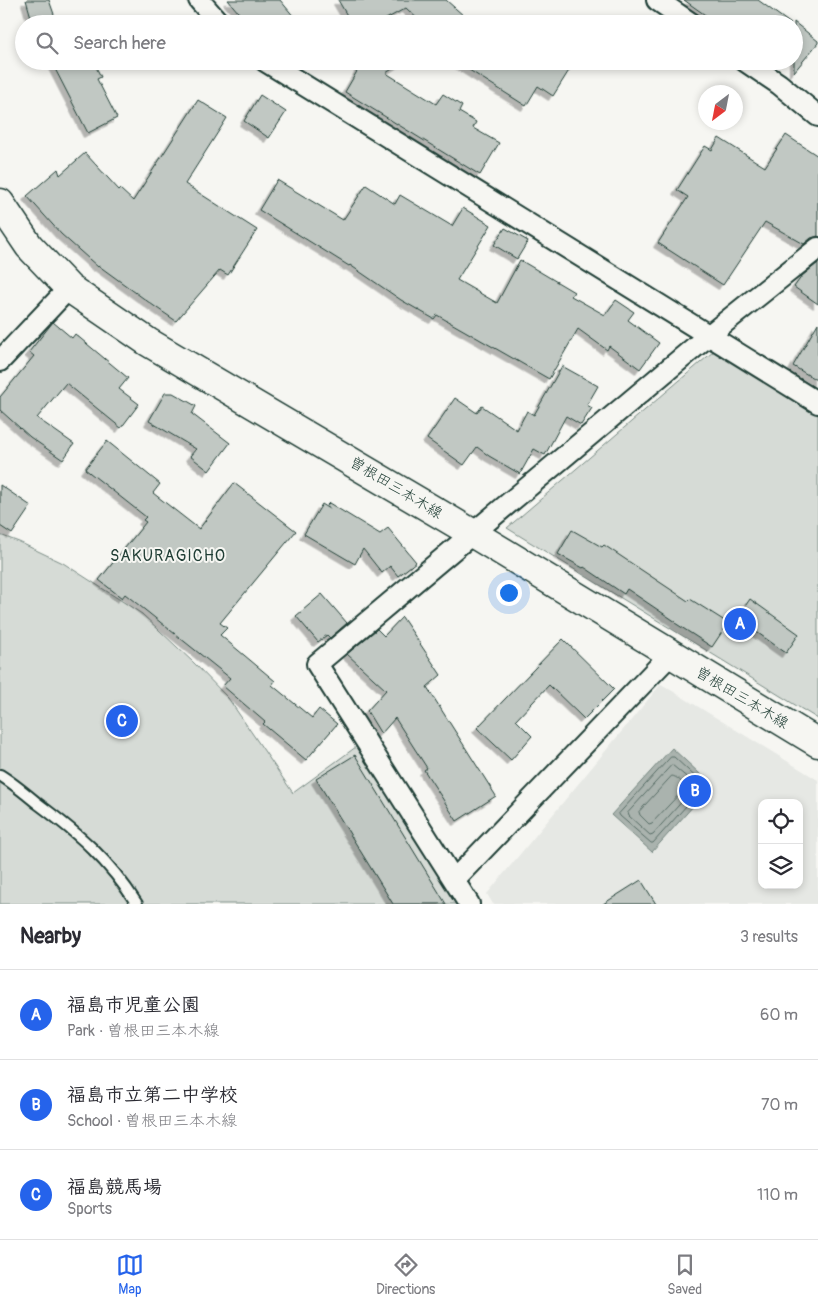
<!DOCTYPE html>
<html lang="en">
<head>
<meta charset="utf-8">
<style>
  body { margin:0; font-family:Pangolin,"Klee One",sans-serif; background:#f7f7f7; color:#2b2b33 }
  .controls { position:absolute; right:15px; bottom:15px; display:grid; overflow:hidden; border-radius:10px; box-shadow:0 2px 8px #0003 }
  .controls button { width:45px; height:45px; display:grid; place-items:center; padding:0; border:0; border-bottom:1px solid #e1e1e2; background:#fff; color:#2b2b33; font:25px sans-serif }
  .compass { position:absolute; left:698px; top:85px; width:45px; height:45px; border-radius:50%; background:#fff; box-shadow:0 2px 8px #0003; rotate:212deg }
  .you { position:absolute; left:508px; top:592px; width:18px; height:18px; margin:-12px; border:4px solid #fff; border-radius:50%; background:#1a73e8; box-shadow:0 0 0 8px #1a73e833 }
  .badge { display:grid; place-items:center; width:32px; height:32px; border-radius:50%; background:#2563eb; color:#fff; font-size:16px; font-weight:700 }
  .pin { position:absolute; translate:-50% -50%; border:2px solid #fff; box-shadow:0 1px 5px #0006 }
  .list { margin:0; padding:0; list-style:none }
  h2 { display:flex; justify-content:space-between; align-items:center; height:65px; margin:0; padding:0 20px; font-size:21px }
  h2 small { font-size:16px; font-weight:400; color:#7c7c81 }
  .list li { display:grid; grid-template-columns:32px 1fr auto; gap:15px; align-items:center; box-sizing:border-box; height:90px; padding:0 20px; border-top:1px solid #e1e1e2 }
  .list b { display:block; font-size:19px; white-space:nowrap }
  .list p { margin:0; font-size:16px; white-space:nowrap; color:#7c7c81 }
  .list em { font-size:16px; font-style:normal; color:#7c7c81 }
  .icon { flex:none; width:28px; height:28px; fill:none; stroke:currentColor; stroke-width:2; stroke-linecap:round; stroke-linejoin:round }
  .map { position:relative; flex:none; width:818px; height:904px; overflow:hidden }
  .search { position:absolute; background:#fff; box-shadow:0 2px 8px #0003; left:15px; right:15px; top:15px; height:55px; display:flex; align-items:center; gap:12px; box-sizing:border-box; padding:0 18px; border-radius:28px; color:#7c7c81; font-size:19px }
  .sheet { height:335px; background:#fff }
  nav { display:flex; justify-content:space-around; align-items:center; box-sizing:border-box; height:70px; border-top:1px solid #e1e1e2; background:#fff; font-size:14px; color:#7c7c81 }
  nav a { display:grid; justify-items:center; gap:2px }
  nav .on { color:#2563eb }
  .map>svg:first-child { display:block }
</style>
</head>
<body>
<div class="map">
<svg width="818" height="904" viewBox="0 0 818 904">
  <defs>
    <filter id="shadow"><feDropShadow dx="-4.5" dy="4.5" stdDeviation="0" flood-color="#0004"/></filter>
  </defs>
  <rect width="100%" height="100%" fill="#f6f6f2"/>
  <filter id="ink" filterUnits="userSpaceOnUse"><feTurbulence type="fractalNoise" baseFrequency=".02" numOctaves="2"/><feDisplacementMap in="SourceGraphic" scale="10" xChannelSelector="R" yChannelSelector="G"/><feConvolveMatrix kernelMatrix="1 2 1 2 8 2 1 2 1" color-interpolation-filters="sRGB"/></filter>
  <g filter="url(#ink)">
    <!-- built -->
    <path fill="#e6e8e4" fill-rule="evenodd" d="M661 684 818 780V904H493L487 894ZM762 803H799V885H762Z"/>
    <!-- green -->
    <path fill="#d6dbd6" stroke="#7a8c85" d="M714 351 818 415V719L507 528Z
      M0 535 19 542 63 563 142 614 194 663 228 698 293 793 360 744 459 904H0Z"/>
    <!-- water -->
    <path fill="#aab3ae" stroke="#72847d" d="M672 748 712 785 652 852 611 815Z"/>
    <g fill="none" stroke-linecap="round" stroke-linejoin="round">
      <!-- shore -->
      <path stroke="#576c65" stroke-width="1" d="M671 757H674L703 784 704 786 653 843H651L620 816 619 814Z
        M672 765 695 784V787L653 834 650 835 629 816 628 813Z
        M672 776C676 776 684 783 685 788L652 823 649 824 640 815 639 812Z"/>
    </g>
    <!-- building -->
    <path fill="#c1c8c3" stroke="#1f3d34" filter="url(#shadow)" d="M26 0H49L56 20 42 24H33Z
      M228 0H280L300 24H248Z
      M338 0H446L473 24H423L406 8 377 24H352Z
      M684 0H758L791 24H718Z
      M794 22 818 41V43L794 72Z
      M51 61H93L101 77 97 79 117 118 88 133Z
      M363 61H405L386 73 436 104 443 94 462 106 459 112 476 122 473 128 499 143 480 175 345 92Z
      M455 61H575L553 96 538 86 526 106Z
      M260 95 286 112 269 138 244 121Z
      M198 100 227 118 185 184 257 230 228 275 220 270 176 321 154 306 99 266 98 267 61 234 27 196 58 169 60 175 85 153 119 190 120 189 133 201Z
      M786 135 818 156V236L811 238 804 244 765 222 723 285 658 243 688 197 677 190 705 146 712 150 719 138 765 167Z
      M277 180 343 220 366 185 395 204 400 195 452 226 463 208 491 225 457 280 497 303 520 260 574 292 571 296 605 315 616 300 634 312 628 320 659 343 640 369 609 346 607 350 578 329 549 379 437 315 434 319 401 300 350 265 349 266 259 210Z
      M505 228 528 241 517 259 494 245Z
      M818 263V304L794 287 802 276Z
      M53 322 72 338 75 334 128 378 119 389 139 404 121 428 66 383 37 418 74 444 63 460 30 437 0 410V397L34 356 29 352Z
      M818 323V381L793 366Z
      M562 366 598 386 587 405 592 408 581 425 566 416 545 455 534 449 520 474 489 456 477 447 464 465 427 439 455 398 477 413 482 406 517 430 527 411 534 415Z
      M165 393H173L196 406 192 414 230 443 209 471 190 456 196 449 149 421Z
      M107 441 160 484 153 493 199 529 234 483 296 531 220 623 227 628 220 635 275 681 272 685 312 718 319 709 337 724 306 760 263 724 265 722 223 686 230 678 125 594 122 598 99 580 146 522 143 520 146 517 85 469Z
      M0 485 31 506 12 534 0 526Z
      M329 503 380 534 388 528 416 562 398 576 390 566 382 573 363 549 355 564 304 534 322 504 330 509 327 505Z
      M572 530 602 547 604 545 688 601 690 599 728 623 712 647 675 623 676 622 627 589 624 594 584 567 583 568 558 554Z
      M322 594 347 623 330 638 327 635 318 642 296 616Z
      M750 599 799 634 786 653 737 618Z
      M402 617 441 675 427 687 496 796 457 821 424 770 427 768 395 718 381 734 367 711 386 690 347 654 377 629 384 636Z
      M563 639 614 689 584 719 549 685 516 720 532 736 511 760 477 728Z
      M355 755 446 904H393L316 779Z
      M641 880 656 904H603Z"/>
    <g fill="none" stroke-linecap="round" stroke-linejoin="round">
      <!-- lane casing -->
      <g stroke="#1f3d34" stroke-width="14">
        <path id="lane" d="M0 775C13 783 25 793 37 803 80 835 108 859 137 904"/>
      </g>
      <!-- street casing -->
      <g stroke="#1f3d34" stroke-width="24">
        <path id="street" d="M199 0 220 24
          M657 0 692 24
          M265 61 818 403
          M745 61 779 84 818 116
          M0 361 69 288
          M454 880 670 655
          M469 904 317 664 708 336 818 248"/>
      </g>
      <!-- secondary casing -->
      <g stroke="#1f3d34" stroke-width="31">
        <path id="secondary" d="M0 203 29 246 69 288 148 342 472 533 818 743"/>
      </g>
      <!-- lane -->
      <use href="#lane" stroke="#f6f6f2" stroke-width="10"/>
      <!-- street -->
      <use href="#street" stroke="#f6f6f2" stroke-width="20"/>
      <!-- secondary -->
      <use href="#secondary" stroke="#f6f6f2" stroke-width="28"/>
    </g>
  </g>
  <g text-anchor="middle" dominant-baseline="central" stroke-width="4" stroke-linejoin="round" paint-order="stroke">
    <!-- street labels -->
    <g font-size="15" fill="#1f3d34" stroke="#f6f6f2">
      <text transform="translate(396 488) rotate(31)">曽根田三本木線</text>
      <text transform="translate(742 698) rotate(31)">曽根田三本木線</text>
    </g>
    <!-- neighbourhood labels -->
    <g font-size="16" letter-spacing="1" fill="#1f3d34" stroke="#f6f6f2">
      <text x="168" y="556">SAKURAGICHO</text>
    </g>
  </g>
</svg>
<div class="controls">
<button><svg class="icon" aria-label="locate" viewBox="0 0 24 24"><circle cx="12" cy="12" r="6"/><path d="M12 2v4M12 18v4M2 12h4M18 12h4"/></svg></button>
<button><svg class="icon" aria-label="layers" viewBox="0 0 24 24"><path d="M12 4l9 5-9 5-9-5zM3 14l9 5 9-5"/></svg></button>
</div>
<svg class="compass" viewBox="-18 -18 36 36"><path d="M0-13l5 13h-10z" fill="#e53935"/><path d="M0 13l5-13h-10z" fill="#7c7c81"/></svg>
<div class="you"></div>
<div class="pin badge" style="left:740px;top:624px">A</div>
<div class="pin badge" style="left:695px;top:791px">B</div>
<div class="pin badge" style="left:122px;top:721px">C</div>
<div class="search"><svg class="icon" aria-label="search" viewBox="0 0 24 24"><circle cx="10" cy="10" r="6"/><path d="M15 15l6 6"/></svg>Search here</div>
</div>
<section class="sheet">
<h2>Nearby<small>3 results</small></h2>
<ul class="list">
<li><span class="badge">A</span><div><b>福島市児童公園</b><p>Park · 曽根田三本木線</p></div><em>60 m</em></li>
<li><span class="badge">B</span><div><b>福島市立第二中学校</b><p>School · 曽根田三本木線</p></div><em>70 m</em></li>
<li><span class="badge">C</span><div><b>福島競馬場</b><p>Sports</p></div><em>110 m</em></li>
</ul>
</section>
<nav>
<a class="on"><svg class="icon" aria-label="map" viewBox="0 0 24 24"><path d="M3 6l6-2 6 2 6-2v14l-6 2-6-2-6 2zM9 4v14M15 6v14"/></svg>Map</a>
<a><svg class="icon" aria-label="directions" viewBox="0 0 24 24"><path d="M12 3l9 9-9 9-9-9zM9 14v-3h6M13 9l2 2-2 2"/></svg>Directions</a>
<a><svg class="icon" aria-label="saved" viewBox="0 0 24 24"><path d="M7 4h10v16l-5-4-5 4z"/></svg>Saved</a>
</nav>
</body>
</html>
